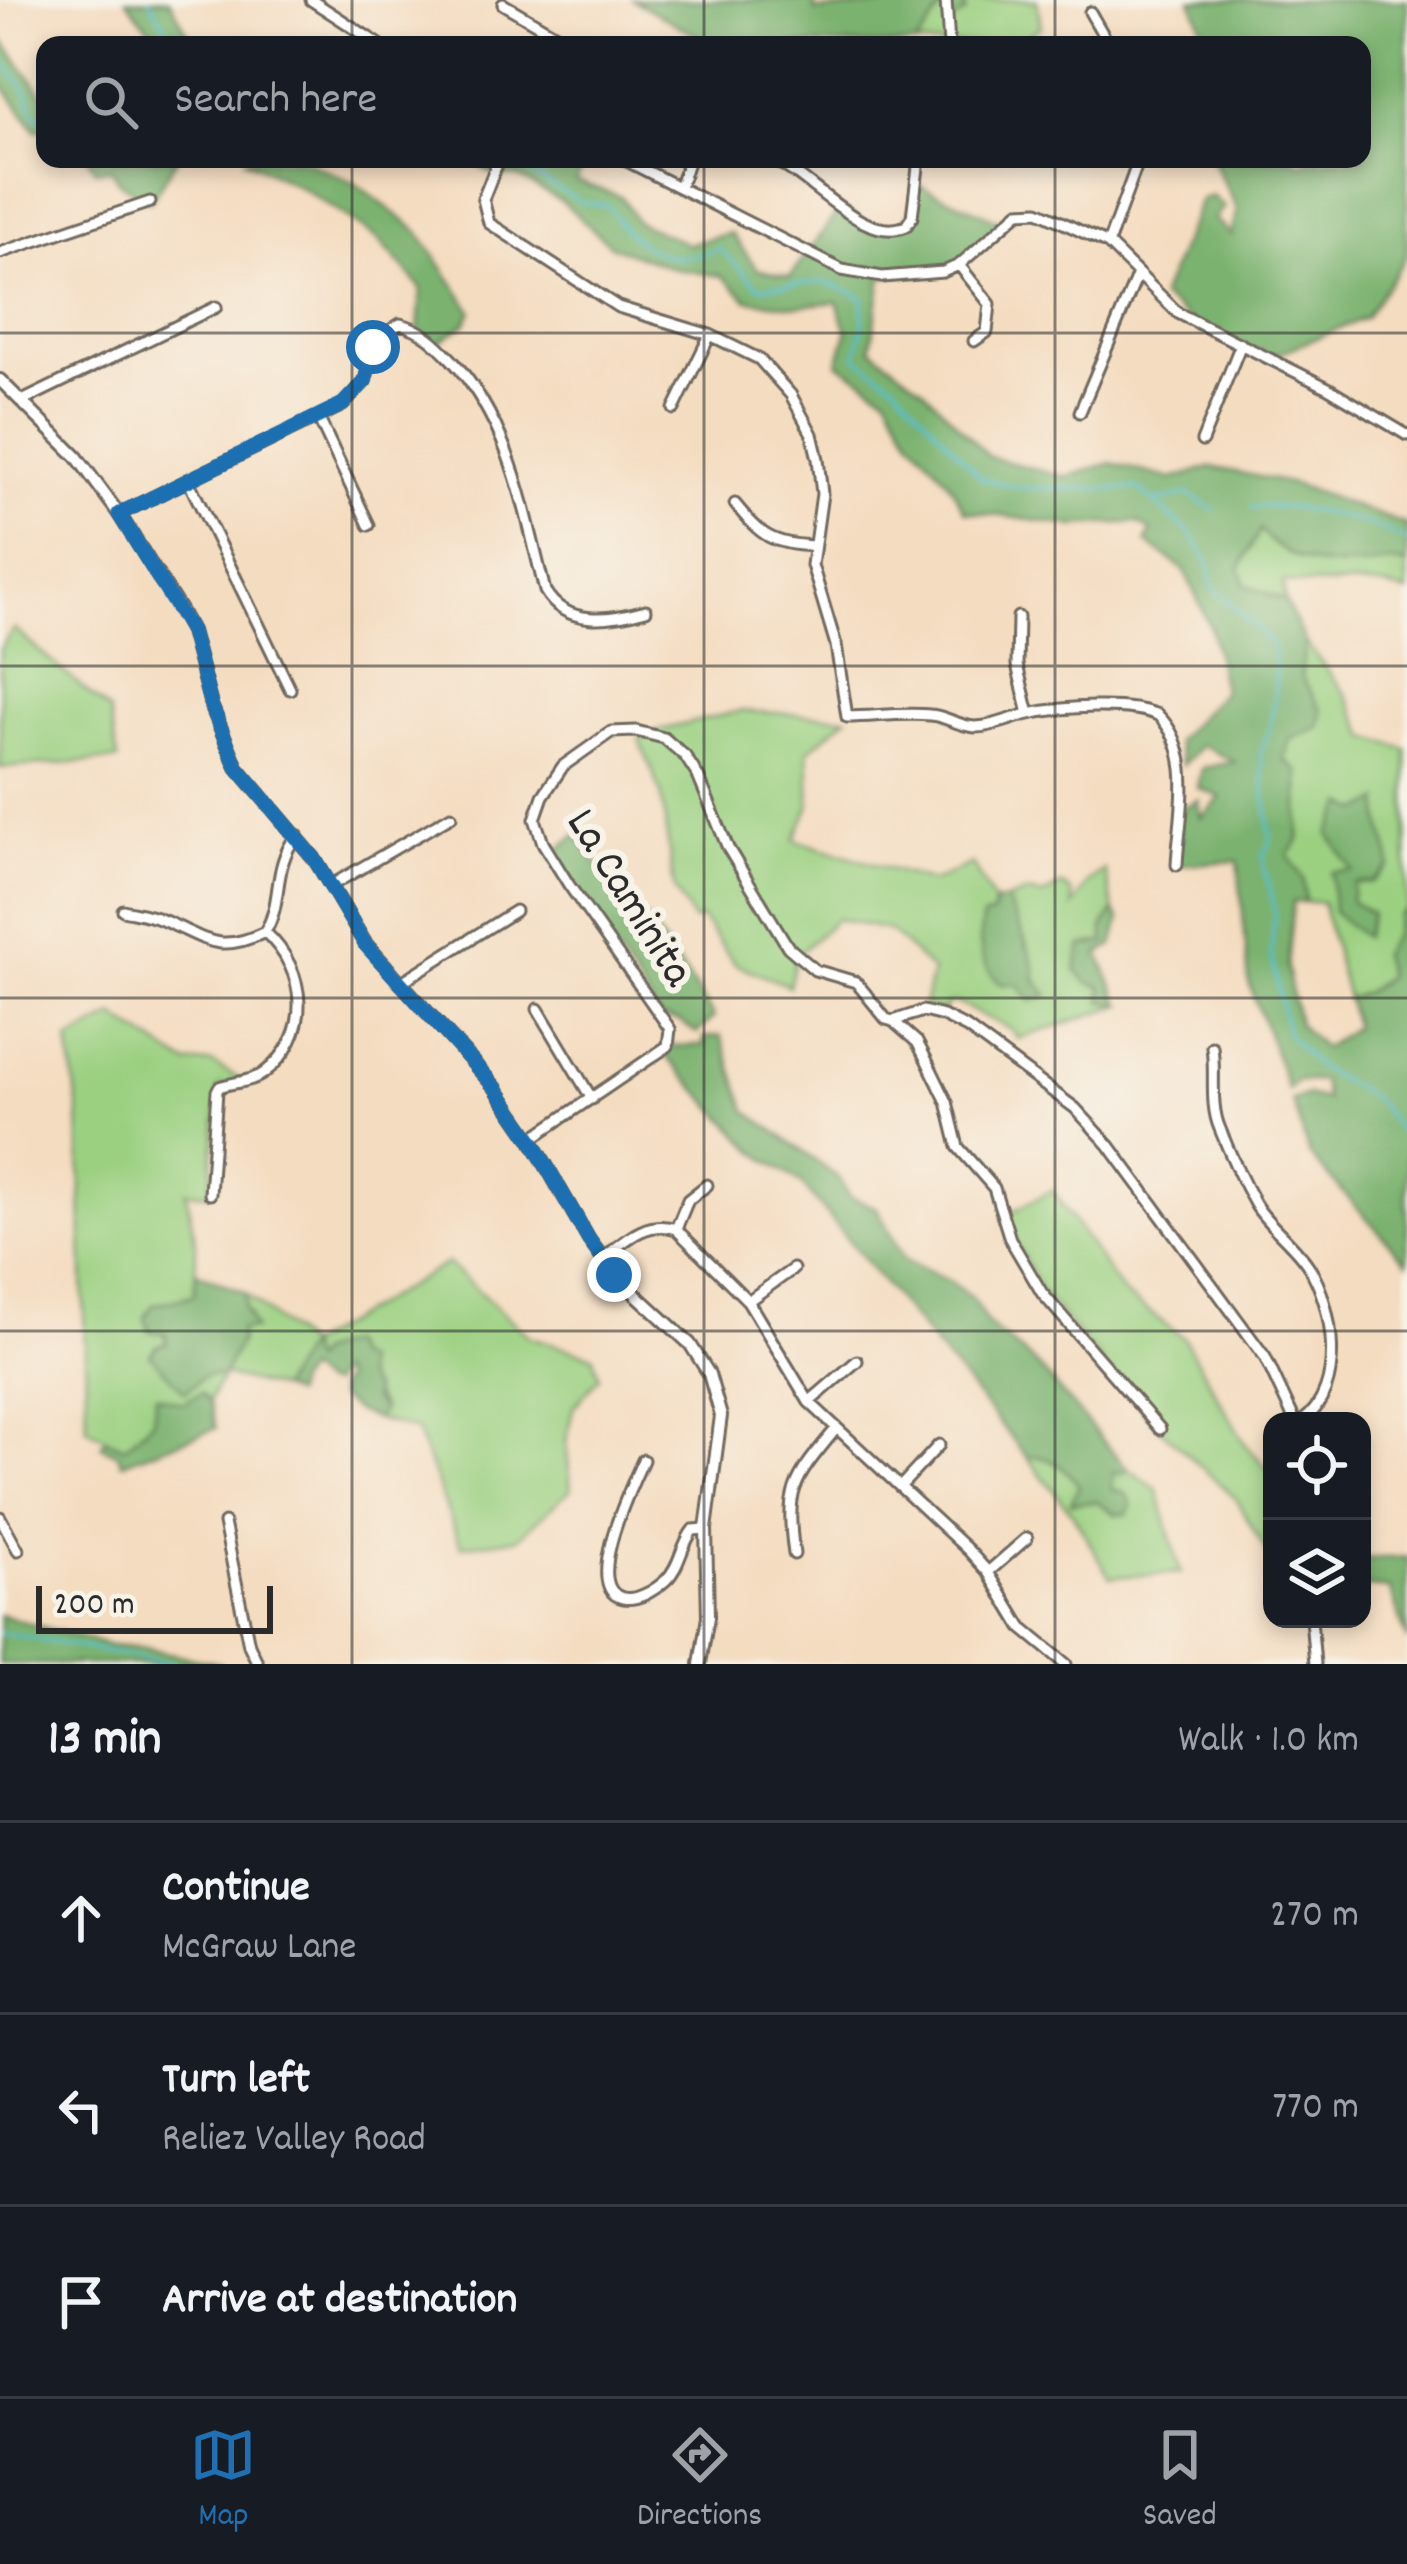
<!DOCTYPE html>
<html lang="en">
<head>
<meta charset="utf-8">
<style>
  body { margin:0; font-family:Dekko,sans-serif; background:#20242c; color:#f1f3f6 }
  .controls { position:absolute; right:36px; bottom:36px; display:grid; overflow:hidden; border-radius:24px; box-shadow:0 6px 18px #0003 }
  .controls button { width:108px; height:108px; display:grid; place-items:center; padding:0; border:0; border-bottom:3px solid #363941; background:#171b24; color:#f1f3f6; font:60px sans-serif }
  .scale { position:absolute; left:36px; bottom:30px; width:237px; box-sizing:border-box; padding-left:12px; border:6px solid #2b2b2b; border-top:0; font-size:33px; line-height:42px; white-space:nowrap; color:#2b2b2b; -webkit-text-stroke:9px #f7f3e8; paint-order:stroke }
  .stop { position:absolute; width:36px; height:36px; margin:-27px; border:9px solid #1f6fb2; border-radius:50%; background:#fff }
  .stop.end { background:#1f6fb2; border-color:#fff; box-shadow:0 3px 12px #0008 }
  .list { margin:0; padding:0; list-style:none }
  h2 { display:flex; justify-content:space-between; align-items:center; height:156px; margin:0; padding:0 48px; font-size:51px }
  h2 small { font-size:39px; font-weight:400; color:#9ea1a6 }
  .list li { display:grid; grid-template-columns:78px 1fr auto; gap:36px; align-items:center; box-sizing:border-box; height:192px; padding:0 48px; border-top:3px solid #363941 }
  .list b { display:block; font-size:45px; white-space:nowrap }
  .list p { margin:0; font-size:39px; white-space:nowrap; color:#9ea1a6 }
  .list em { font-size:39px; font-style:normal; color:#9ea1a6 }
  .icon { flex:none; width:66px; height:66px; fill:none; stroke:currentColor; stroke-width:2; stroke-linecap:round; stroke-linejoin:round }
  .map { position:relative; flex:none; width:1407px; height:1664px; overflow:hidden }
  .search { position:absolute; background:#171b24; box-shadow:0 6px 18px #0003; left:36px; right:36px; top:36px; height:132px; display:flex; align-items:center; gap:30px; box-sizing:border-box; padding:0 42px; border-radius:24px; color:#9ea1a6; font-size:45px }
  .sheet { height:732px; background:#171b24 }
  nav { display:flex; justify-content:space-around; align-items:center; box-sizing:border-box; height:168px; border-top:3px solid #363941; background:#171b24; font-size:33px; color:#9ea1a6 }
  nav a { display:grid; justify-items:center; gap:6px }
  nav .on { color:#1f6fb2 }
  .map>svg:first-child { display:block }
</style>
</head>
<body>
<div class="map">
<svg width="1407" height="1664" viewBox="0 0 1407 1664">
  <rect width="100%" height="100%" fill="#f7f3e8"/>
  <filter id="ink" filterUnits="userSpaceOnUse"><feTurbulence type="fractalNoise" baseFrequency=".00833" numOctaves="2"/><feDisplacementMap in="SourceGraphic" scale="24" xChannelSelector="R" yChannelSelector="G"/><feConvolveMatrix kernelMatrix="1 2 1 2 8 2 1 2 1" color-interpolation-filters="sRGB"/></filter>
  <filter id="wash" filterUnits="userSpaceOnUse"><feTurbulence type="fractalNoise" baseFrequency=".004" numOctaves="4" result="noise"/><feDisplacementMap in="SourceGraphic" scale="48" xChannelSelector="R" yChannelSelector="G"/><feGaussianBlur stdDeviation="2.7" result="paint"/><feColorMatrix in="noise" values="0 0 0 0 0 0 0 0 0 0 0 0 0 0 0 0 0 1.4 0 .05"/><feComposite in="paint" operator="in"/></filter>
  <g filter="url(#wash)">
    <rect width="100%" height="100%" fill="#f4dcc0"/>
    <!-- green -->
    <path fill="#9bd081" stroke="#637e56" stroke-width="3" d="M965 0H1037L1041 27 1012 45H916L945 3 965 13Z
      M1259 529 1351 566 1396 561 1407 565V593C1367 577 1324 590 1283 582L1285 601 1246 585 1240 568Z
      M14 629 109 711 118 760 0 768V648Z
      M1305 642 1346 694 1367 737 1407 749V909L1398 915 1394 935 1381 954 1387 976 1368 991 1347 999 1322 902H1305L1303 879 1288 855 1299 840V773L1284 759 1291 739 1319 727 1301 676Z
      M740 711 847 717 808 751 810 805 795 840 932 882 972 864 994 903C991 936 971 957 1001 984L1035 980C1037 960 1015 922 1007 900L1028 893 1042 896 1062 885 1072 893 1073 907 1089 882 1105 870 1114 911 1103 928 1105 942 1082 946 1102 987V1001L1121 1005 1018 1039 1012 1030 955 1002 947 1004 943 1012 924 1006 932 971 889 930 836 919 796 956 789 986 735 964 701 918 693 921 674 889 661 792 639 739 657 731Z
      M114 1016 187 1064 212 1063 243 1081 219 1087 210 1194 186 1192 196 1244 195 1295 153 1305 167 1344 150 1355 185 1392 204 1376 250 1316 245 1309V1293L306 1346 447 1263 530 1337 594 1356 599 1377 573 1408 566 1442 571 1489 518 1538 461 1546 416 1430 376 1419 382 1409 364 1378 363 1361H311L306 1348 279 1389 223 1375 209 1401 201 1393 153 1420 124 1448 87 1428 79 1113 69 1041Z
      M1052 1190 1123 1293 1184 1338 1246 1445 1272 1473V1561L1235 1498 1160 1429 1042 1293 1003 1217Z
      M1040 1455 1066 1469 1079 1486 1072 1503 1097 1502 1116 1514 1111 1477 1113 1471 1122 1474 1127 1468 1157 1489 1181 1573 1110 1577 1072 1513 1027 1457Z"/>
    <!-- forest -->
    <path fill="#7cb26f" stroke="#546e4d" stroke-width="3" d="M126 0H170L194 45H162Z
      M633 0H814L815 11 965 0V13L947 25 944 5 916 45H713Z
      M1191 0H1407V255L1365 318 1265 359 1193 322 1160 297 1201 199 1212 196 1224 207 1214 219 1231 235 1237 209 1212 159H1295L1300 164 1313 159H1362V45H1211Z
      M0 37 45 97V130H36L0 81Z
      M88 159H177L150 202 119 182 112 169 95 170Z
      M244 159H301L355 183 418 231 472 311 465 324 437 343 418 331 421 288 377 238 308 192Z
      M467 159H586L576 181 622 197 636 221 688 244 731 233 757 269 790 277 841 207 868 224 906 226 917 184 1006 224 959 265 882 277 871 348 924 389 989 457 1066 477 1111 463 1172 479 1212 467 1293 484 1407 525V565C1393 560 1382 563 1368 565 1324 569 1288 564 1260 530L1240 568 1246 585 1285 601 1305 642 1301 676 1322 711 1319 727 1291 739 1284 759 1299 772V840L1288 855 1303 879 1305 902H1293L1287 968 1298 1024 1324 1048 1354 1027 1347 999 1368 991 1387 976 1381 954 1394 935 1398 915 1407 909V1262L1310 1156 1292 1101 1307 1095 1326 1100 1322 1081H1297L1288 1090 1249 983 1238 861 1177 865 1180 809 1199 800 1201 818 1221 797 1198 788 1202 768 1234 762 1202 745 1182 765 1176 741 1223 691 1211 629 1184 570 1146 542 1151 531 1136 522 1074 526 965 511 948 481 910 437 887 395 838 363 847 332 837 302 796 306 748 300 722 276 675 269 611 246 563 202 518 177 493 174Z
      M1381 801C1377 827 1390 838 1390 866L1372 882 1354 883 1351 901 1371 914 1364 937 1333 912 1331 872 1352 870 1329 834 1345 804 1360 811Z
      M576 835C589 855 602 869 618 886 654 927 685 971 714 1017L697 1033 679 1021 661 1018 551 856Z
      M1007 900C1015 922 1037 960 1036 980L1048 995 1031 1001 1017 984H1001C981 966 977 942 983 917L993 914 994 903Z
      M1114 911 1120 919 1113 946 1099 954 1121 1005 1102 1001V987L1087 982 1076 969 1082 946 1105 942 1103 928Z
      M721 1036 747 1111 839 1178 850 1197 877 1208 904 1260 951 1282 973 1299 988 1325 1034 1362 1127 1468 1122 1474 1114 1471 1112 1489 1126 1494 1132 1504 1127 1514H1116L1097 1502 1071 1503 1079 1486C1067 1468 1049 1454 1027 1457L801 1183 757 1153 661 1051 668 1046 704 1045V1038Z
      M196 1272 245 1293V1309L254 1329 240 1330V1341L223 1375 204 1376 185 1392 150 1355 157 1346 167 1343 165 1333 149 1331 145 1317 153 1305 194 1295Z
      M347 1343 355 1358 363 1361 364 1378 373 1390V1400L382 1409 376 1419 356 1412 338 1397V1387L343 1379 339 1372 330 1385 320 1383 306 1371 296 1383 293 1395 279 1389 306 1346 311 1361 318 1353Z
      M201 1393 209 1401 216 1428 122 1463 118 1454 101 1446 106 1439 125 1447 153 1420 156 1395 183 1403Z
      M1407 1557V1641L1390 1589 1367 1587 1362 1582V1559Z
      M0 1615 110 1646 149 1649 222 1664H0Z"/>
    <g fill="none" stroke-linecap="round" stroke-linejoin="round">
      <!-- stream -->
      <path stroke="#53bfcf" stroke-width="3" d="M149 0 177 45
        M0 57 24 87 36 116 45 119
        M515 165 580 201 609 206C632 249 674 270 719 248L759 287 824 282 863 297V325L856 357 896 384 981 478 1019 488 1139 489 1154 502 1188 494 1215 510
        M1154 502 1192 535 1209 562 1212 586 1271 643 1276 666 1274 701 1270 727 1260 752 1271 840 1262 858 1275 911 1271 953 1287 1034 1318 1067 1376 1100 1407 1142
        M1251 507C1302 504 1361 518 1407 541
        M0 1633 176 1664"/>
    </g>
  </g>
  <g filter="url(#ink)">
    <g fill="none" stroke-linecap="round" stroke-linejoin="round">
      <!-- minor casing -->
      <g stroke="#71695f" stroke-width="15">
        <path id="minor" d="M311 0 380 45
          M946 0 949 45
          M503 4 573 45
          M1090 12 1109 45
          M499 159 483 199 489 223 618 307 710 335 759 359 791 395 812 434 818 459 822 494 812 565 836 645 847 717C874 717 903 712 930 715 946 716 958 726 975 727 994 727 1010 718 1029 714 1061 707 1128 702 1158 715 1197 753 1179 816 1177 865
          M623 159 842 270 882 277 943 272 959 265 1019 212 1038 211 1108 244 1178 313 1328 388 1407 435
          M770 159C811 174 862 245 906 226L912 217 919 159
          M680 186 689 159
          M1108 244 1139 159
          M0 253 150 202
          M959 265 990 304 987 332 974 341
          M22 401 216 307
          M674 409 710 335
          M1080 412 1137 276
          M318 417 369 525
          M1202 441 1241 344
          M188 480 290 689
          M735 504C761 536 772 544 813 546
          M119 514 343 405 365 381 378 338 400 324C422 329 437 344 452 360 511 425 524 509 545 591 566 627 610 620 646 610
          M1018 617 1017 665 1029 714
          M330 886 451 816
          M123 910C136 913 150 915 162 920 206 938 217 955 265 932
          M265 932C284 901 271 868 297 835
          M400 983 515 911
          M538 1009 592 1099
          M893 1021 917 1042 926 1059 947 1102 958 1147 994 1188 1010 1239 1042 1293 1160 1429
          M1212 1047C1216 1073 1209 1104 1220 1129 1230 1154 1242 1181 1255 1204 1269 1227 1294 1243 1309 1267 1334 1307 1346 1389 1303 1421
          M531 1139 668 1046 670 1029 569 885 543 843 535 819 543 796 563 766 611 732 636 731 664 738 685 756 698 776 728 848 788 947 815 970 856 982 886 1019 893 1021 923 1011 943 1016 967 1028 1075 1108 1109 1145 1265 1357 1294 1419 1299 1421
          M210 1194 217 1091 219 1087C234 1082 252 1082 264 1073 313 1036 308 971 265 932
          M676 1229 688 1200 707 1185
          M602 1259C625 1241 646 1219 676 1229L748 1301 809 1402 968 1550 988 1572 1022 1628 1066 1664
          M748 1301 793 1269
          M809 1402 857 1361
          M643 1460C632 1485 581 1589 623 1598 638 1601 655 1590 666 1580 680 1567 681 1545 693 1530L706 1529
          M900 1487 939 1445
          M0 1517 18 1550
          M224 1523 249 1645 258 1664
          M794 1554C785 1488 794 1480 835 1430
          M988 1572 1027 1538
          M1311 1619 1315 1664"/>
      </g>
      <!-- major casing -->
      <g stroke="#71695f" stroke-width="16">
        <path id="major" d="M0 380 77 457 119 514 180 610 191 631 211 705 237 767 314 858 365 943 495 1087 531 1139 589 1240 615 1275 690 1344 709 1374 721 1416 706 1529 708 1617 700 1664"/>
      </g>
      <!-- minor -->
      <use href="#minor" stroke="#fff" stroke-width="9"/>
      <!-- major -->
      <use href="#major" stroke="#fff" stroke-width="10"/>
    </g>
  </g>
  <g fill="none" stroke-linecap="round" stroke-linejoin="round" filter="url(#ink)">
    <!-- route -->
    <path stroke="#1f6fb2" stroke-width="15" d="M373 347 365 381 343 404 119 514 191 631 211 705 237 767 314 858 365 944 495 1087 531 1139 589 1240 614 1275"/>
  </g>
  <!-- grid -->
  <path fill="none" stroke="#2b2b2b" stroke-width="3" stroke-opacity="0.55" d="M352 0V45M704 0V45M1055 0V45M352 159V1664M704 159V1664M1055 159V1664M0 333H1407M0 666H1407M0 998H1407M0 1331H1407"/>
  <g text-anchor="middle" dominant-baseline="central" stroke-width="12" stroke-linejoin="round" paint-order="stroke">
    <!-- street labels -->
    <g font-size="45" fill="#2b2b2b" stroke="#f7f3e8">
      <text transform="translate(627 899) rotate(58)">La Caminita</text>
    </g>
  </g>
</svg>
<div class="controls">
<button><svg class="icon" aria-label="locate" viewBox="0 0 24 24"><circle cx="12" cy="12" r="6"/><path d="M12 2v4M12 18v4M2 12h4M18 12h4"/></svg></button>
<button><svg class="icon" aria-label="layers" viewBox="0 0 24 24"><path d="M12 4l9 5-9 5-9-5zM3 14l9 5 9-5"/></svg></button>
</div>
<div class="scale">200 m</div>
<div class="stop" style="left:373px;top:347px"></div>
<div class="stop end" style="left:614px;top:1275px"></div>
<div class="search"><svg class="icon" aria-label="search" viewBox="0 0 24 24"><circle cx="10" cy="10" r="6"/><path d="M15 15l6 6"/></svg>Search here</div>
</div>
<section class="sheet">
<h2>13 min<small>Walk · 1.0 km</small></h2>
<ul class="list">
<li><svg class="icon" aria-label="ahead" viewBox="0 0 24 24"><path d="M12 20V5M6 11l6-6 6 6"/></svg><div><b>Continue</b><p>McGraw Lane</p></div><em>270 m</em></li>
<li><svg class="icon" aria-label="left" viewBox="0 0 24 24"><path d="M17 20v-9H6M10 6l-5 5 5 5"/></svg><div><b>Turn left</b><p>Reliez Valley Road</p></div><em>770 m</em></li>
<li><svg class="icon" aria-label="arrive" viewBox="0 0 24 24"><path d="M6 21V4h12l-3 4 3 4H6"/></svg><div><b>Arrive at destination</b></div></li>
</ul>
</section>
<nav>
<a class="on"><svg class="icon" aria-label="map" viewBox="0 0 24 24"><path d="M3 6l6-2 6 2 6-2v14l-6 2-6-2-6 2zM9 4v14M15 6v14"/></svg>Map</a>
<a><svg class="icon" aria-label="directions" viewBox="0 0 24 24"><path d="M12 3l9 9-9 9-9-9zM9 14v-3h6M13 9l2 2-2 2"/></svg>Directions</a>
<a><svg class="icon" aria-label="saved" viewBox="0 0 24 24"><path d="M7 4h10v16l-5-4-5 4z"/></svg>Saved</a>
</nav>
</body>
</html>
